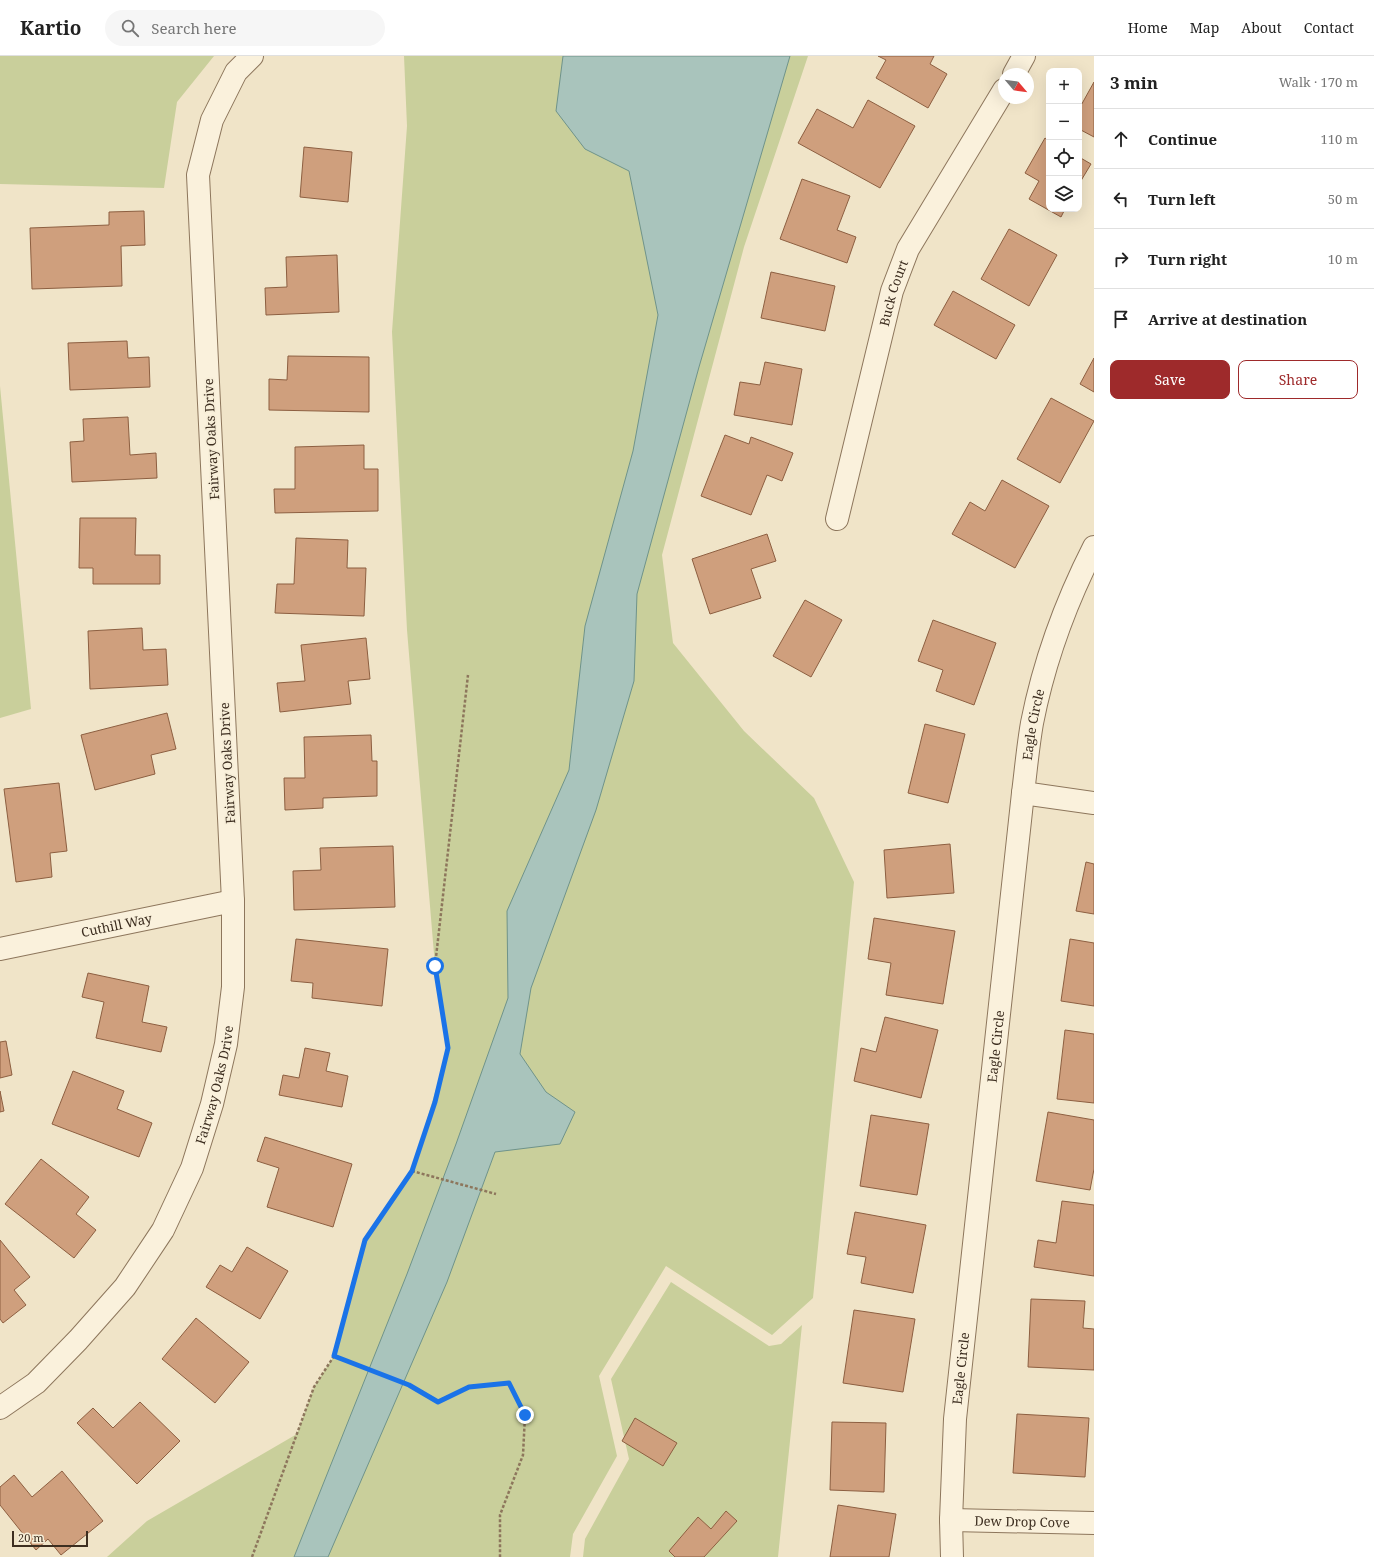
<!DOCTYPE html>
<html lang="en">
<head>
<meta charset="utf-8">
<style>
  body { margin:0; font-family:"Noto Serif",serif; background:#f6f6f6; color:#222 }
  .controls { position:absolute; right:12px; top:12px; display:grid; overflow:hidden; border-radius:8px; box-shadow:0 4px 16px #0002 }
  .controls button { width:36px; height:36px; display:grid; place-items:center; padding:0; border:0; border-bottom:1px solid #e0e0e0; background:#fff; color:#222; font:20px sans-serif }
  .compass { position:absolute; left:998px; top:12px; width:36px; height:36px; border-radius:50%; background:#fff; box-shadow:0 4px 16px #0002; rotate:119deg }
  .scale { position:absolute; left:12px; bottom:10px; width:76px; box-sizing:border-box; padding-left:4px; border:2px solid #3d2e20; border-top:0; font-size:11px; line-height:14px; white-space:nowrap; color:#3d2e20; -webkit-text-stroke:3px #f7eed8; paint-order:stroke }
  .stop { position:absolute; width:12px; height:12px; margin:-9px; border:3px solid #1a73e8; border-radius:50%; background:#fff }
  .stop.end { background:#1a73e8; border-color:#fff; box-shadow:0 1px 4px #0008 }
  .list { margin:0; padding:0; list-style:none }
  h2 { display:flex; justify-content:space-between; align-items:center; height:52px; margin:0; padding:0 16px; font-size:17px }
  h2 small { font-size:13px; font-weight:400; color:#767676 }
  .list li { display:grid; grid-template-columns:26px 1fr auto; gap:12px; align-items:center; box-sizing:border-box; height:60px; padding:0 16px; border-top:1px solid #e0e0e0 }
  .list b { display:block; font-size:15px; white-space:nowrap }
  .list em { font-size:13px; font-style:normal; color:#767676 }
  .actions { display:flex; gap:8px; padding:12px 16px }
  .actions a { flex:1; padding:9px 0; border:1px solid #9e2a2b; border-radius:8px; text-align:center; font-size:14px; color:#9e2a2b }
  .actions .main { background:#9e2a2b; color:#fff }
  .icon { flex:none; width:22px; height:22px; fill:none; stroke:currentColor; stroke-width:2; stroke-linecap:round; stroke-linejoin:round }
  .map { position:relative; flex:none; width:1094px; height:1501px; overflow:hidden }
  header { display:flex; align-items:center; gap:24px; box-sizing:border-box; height:56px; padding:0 20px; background:#fff; border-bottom:1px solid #e0e0e0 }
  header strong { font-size:19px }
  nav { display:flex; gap:22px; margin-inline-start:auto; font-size:14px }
  .search { width:280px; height:36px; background:#f6f6f6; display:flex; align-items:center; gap:10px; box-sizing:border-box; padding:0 14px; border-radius:22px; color:#767676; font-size:15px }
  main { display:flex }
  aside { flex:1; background:#fff }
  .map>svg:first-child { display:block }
</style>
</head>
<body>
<header>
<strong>Kartio</strong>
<div class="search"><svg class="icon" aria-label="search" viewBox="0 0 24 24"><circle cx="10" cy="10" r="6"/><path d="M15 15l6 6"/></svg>Search here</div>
<nav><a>Home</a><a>Map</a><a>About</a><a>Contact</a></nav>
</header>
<main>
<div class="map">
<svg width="1094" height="1501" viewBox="0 0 1094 1501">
  <rect width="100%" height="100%" fill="#f0e4c8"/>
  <!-- green -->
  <path fill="#c9cf9b" d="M0 0H214L177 46 164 132 0 128Z
    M404 0H808L744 191 662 499 673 587 744 675 814 742 854 826 813 1242 772 1279 666 1210 599 1320 617 1400 573 1478 570 1501H107L147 1465 297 1378 314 1331 334 1300 365 1184 412 1115 448 992 435 910 407 574 392 276 407 70Z
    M0 330 31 653 0 662Z
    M671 1226 769 1290 781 1288 802 1269 778 1501H583L585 1483 629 1403 611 1323Z"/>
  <!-- water -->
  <path fill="#a9c4bc" stroke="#6f938a" d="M563 0H790L699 311 637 538 634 625 596 754 531 932 520 998 546 1036 575 1056 560 1088 495 1096 447 1226 328 1501H294L407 1218 456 1088 508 942 507 855 569 714 585 570 633 395 658 259 629 115 585 93 556 55Z"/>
  <!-- building -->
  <path fill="#cf9f7d" stroke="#8d5f41" d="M878 0H934L930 8 947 18 928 52 876 22 886 4Z
    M1094 26V81L1079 73V53Z
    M868 44 915 70 880 132 798 87 817 53 853 72Z
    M1045 82 1049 85V153H1065L1061 161 1029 143 1039 125 1025 117Z
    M304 91 352 96 348 146 300 141Z
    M1079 101 1091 108 1079 128Z
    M802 123 850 140 837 174 856 181 847 207 780 183Z
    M144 155 145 189 121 190 122 230 32 233 30 172 109 169V156Z
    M1009 173 1057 199 1029 250 981 223Z
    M337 199 339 256 266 259 265 232 287 231 286 201Z
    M771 216 835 230 825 275 761 262Z
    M953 235 1015 269 996 303 934 269Z
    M127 285 128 302 149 301 150 331 70 334 68 287Z
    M288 300 369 301V356L269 354V323L287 324Z
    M1094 302V336L1080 328Z
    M765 306 802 313 792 369 734 359 740 326 760 329Z
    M1051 342 1094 365 1060 427 1017 403Z
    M128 361 130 399 156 397 157 422 72 426 70 386 84 385 83 363Z
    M725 379 749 388 751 381 793 397 782 425 767 419 751 459 701 440Z
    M364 389V413H378V455L275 457 274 433H295V391Z
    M1002 424 1049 450 1015 512 952 478 970 446 985 455Z
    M80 462H136L135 499H160V528H93V512H79Z
    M767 478 776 505 751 513 761 542 710 558 692 503Z
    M296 482 348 484 347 512H366L364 560 275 557 277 528H294Z
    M805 544 842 564 811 621 773 600Z
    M933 564 996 587 974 649 936 635 943 614 918 605Z
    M142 572 143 594 166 593 168 629 90 633 88 575Z
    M366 582 370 623 348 625 351 648 280 656 277 627 305 625 301 589Z
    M167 657 176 693 151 699 155 718 95 734 81 679Z
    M925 668 965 678 948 747 908 737Z
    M371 679 372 705H377V740L323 742V752L285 754 284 722H305L304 681Z
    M59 727 67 795 50 797 52 821 16 826 4 733Z
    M950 788 954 837 887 842 884 794Z
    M393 790 395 851 294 854 293 815 321 814 320 792Z
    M1086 806 1094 808V858L1076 855Z
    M874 862 955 875 943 948 886 939 891 907 868 903Z
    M296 883 388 893 382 950 312 942 313 927 291 925Z
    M1070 883 1094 887V950L1061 945Z
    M88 917 149 930 142 966 167 971 161 996 96 982 104 946 82 941Z
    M885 961 938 974 921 1042 854 1025 861 992 876 996Z
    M1065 974 1094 978V1047L1057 1043Z
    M6 985 12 1019 0 1022V986Z
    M305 992 330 997 326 1015 348 1020 342 1051 279 1039 283 1019 299 1022Z
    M73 1015 124 1035 117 1053 152 1067 139 1101 52 1068Z
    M0 1035 4 1055 0 1056Z
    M1048 1056 1094 1064V1113L1090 1134 1036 1125Z
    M871 1059 929 1068 917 1139 860 1130Z
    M265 1081 352 1108 333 1171 267 1151 279 1112 257 1105Z
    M41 1103 89 1141 76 1158 96 1174 74 1202 5 1148Z
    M1062 1145 1094 1149V1220L1034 1211 1038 1184 1056 1187Z
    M855 1156 926 1169 913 1237 861 1227 866 1201 847 1198Z
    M0 1184 30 1221 14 1234 26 1249 3 1267 0 1263Z
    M247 1191 288 1215 260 1263 206 1231 220 1209 232 1216Z
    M1031 1243 1085 1245 1083 1272 1094 1273V1314L1028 1311Z
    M854 1254 915 1263 903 1336 843 1327Z
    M196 1262 249 1306 215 1347 162 1303Z
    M140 1346 180 1385 137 1428 77 1367 93 1352 113 1372Z
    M1017 1358 1089 1362 1085 1421 1013 1417Z
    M635 1362 677 1387 663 1410 622 1385Z
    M832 1366 886 1367 884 1436 830 1434Z
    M62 1415 103 1465 61 1499 48 1483 36 1494 0 1449V1431L14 1419 32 1441Z
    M838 1449 896 1458 889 1501H830Z
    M726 1455 737 1465 704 1501H675L669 1495 698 1461 711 1473Z"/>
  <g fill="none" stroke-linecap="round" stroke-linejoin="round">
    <!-- minor casing -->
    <g stroke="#8d765c" stroke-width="24">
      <g id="minor">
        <path d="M1014 18 1024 0"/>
        <path id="s1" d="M837 463 892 235 908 193 1004 34"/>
        <path d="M1023 737 1094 747"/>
        <path id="s2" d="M0 893 233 845"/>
        <path id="s3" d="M0 1352 36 1327 78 1284 125 1231 163 1174 192 1112 212 1048 226 988 233 931V845L198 119 212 64 236 16 252 0"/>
        <path id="s4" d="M951 1464 1094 1467"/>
      </g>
    </g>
    <!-- tertiary casing -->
    <g stroke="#8d765c" stroke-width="24">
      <g id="tertiary">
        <path id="s5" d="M952 1501 951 1464 955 1363 1023 737C1026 713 1028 690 1032 667 1044 606 1066 546 1094 491"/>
      </g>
    </g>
    <!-- path -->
    <path stroke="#8d765c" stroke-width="2.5" stroke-dasharray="3 2" stroke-linecap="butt" d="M412 1115 496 1138
      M334 1300 365 1184 412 1115 435 1046 448 992 435 910 468 619
      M252 1501 314 1331 334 1300 409 1329 438 1345 469 1331 509 1327 525 1359 523 1399 500 1459V1501"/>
    <!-- minor -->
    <use href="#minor" stroke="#faf1dc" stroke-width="22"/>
    <!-- tertiary -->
    <use href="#tertiary" stroke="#faf1dc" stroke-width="22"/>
  </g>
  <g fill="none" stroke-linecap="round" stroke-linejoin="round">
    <!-- route -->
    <path stroke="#1a73e8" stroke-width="5" d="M435 910 448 992 435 1046 412 1115 365 1184 334 1300 409 1329 438 1346 469 1331 509 1327 525 1359"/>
  </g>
  <g text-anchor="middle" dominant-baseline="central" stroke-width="3.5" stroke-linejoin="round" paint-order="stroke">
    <!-- street labels -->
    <g font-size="13" fill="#3d2e20" stroke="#f7eed8">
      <text stroke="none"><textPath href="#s1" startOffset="233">Buck Court</textPath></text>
      <text transform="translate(211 383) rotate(-93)">Fairway Oaks Drive</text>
      <text stroke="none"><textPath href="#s5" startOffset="837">Eagle Circle</textPath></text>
      <text transform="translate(227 707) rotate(-93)">Fairway Oaks Drive</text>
      <text stroke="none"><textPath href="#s2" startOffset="119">Cuthill Way</textPath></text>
      <text stroke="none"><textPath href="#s5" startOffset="513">Eagle Circle</textPath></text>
      <text stroke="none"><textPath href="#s3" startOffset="398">Fairway Oaks Drive</textPath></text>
      <text stroke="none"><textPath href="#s5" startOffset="189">Eagle Circle</textPath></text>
      <text stroke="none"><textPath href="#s4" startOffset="71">Dew Drop Cove</textPath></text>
    </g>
  </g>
</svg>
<div class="controls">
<button>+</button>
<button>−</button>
<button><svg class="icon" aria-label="locate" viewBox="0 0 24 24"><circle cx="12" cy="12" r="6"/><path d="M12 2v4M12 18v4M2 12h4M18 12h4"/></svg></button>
<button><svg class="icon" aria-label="layers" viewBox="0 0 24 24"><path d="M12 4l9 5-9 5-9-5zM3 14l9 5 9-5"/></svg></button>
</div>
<svg class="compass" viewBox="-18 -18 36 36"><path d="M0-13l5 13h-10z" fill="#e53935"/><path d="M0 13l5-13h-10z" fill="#767676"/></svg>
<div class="scale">20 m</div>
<div class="stop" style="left:435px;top:910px"></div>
<div class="stop end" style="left:525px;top:1359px"></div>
</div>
<aside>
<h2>3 min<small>Walk · 170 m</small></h2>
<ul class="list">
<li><svg class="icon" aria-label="ahead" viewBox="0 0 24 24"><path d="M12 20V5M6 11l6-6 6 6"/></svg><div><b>Continue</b></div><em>110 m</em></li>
<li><svg class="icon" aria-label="left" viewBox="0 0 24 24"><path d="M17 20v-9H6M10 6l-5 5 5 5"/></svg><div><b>Turn left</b></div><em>50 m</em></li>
<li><svg class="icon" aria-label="right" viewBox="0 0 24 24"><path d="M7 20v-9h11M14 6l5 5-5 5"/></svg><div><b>Turn right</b></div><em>10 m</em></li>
<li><svg class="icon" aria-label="arrive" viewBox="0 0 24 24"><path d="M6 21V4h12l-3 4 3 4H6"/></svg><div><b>Arrive at destination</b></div></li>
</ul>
<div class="actions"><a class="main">Save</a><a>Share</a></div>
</aside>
</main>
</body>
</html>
